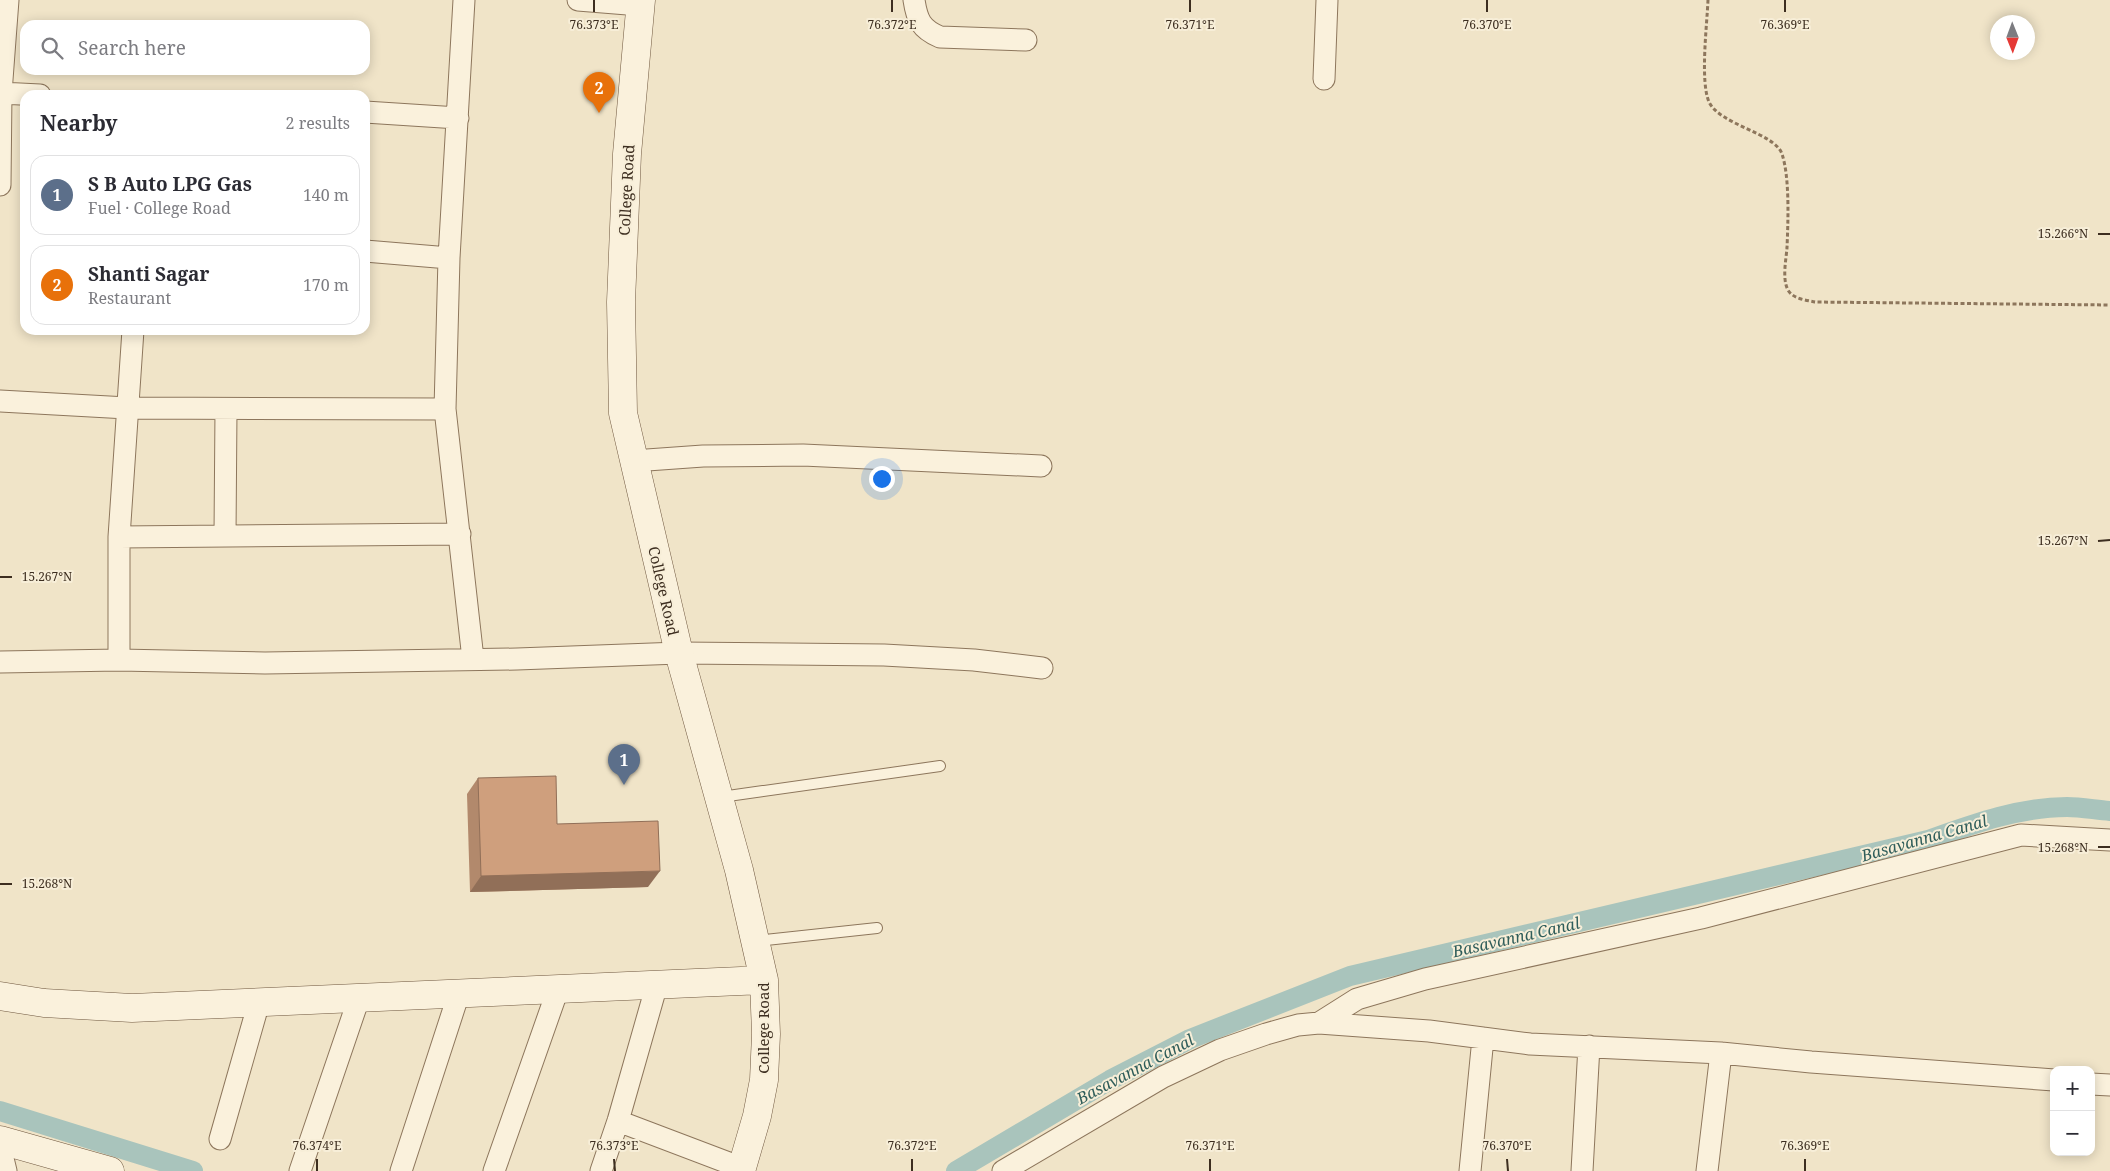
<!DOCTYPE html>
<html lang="en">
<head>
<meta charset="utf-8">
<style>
  body { margin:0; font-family:"Noto Serif",serif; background:#f2f2f3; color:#2b2b33 }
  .controls { position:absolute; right:15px; bottom:15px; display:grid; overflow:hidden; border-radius:10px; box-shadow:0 2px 12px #0003 }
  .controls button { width:45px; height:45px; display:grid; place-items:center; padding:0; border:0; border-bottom:1px solid #e1e1e2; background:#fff; color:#2b2b33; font:25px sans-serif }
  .compass { position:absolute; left:1990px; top:15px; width:45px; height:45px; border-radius:50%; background:#fff; box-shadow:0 2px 12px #0003; rotate:179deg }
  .you { position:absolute; left:881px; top:478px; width:18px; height:18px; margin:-12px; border:4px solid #fff; border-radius:50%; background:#1a73e8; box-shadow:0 0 0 8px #1a73e833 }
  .badge { display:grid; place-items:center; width:32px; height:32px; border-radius:50%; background:#b45309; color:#fff; font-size:16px; font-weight:700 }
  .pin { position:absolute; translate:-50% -41px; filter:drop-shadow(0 1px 2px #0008) }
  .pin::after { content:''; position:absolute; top:26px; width:18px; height:15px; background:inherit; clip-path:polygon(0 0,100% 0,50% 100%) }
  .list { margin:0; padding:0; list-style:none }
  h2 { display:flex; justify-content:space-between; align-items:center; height:65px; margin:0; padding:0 20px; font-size:21px }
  h2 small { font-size:16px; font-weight:400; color:#7c7c81 }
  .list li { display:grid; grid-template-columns:32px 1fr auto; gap:15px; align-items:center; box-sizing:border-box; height:80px; margin:0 10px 10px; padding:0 10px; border:1px solid #e1e1e2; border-radius:15px }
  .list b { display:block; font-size:19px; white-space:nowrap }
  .list p { margin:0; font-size:16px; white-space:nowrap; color:#7c7c81 }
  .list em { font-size:16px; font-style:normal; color:#7c7c81 }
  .icon { flex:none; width:28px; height:28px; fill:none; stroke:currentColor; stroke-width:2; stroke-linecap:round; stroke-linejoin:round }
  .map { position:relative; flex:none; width:2110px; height:1171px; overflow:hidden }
  .search { position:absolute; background:#fff; box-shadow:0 2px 12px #0003; left:20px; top:20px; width:350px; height:55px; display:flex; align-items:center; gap:12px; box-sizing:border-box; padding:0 18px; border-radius:15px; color:#7c7c81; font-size:19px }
  .panel { position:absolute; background:#fff; box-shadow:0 2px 12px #0003; left:20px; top:90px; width:350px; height:245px; border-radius:15px }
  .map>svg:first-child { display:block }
</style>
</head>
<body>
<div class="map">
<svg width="2110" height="1171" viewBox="0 0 2110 1171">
  <rect width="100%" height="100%" fill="#f0e4c8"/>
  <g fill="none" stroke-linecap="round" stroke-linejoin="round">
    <!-- canal -->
    <path stroke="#a9c4bc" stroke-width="20" d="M0 1111 193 1171
      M956 1171 1110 1080 1190 1039 1350 976 1928 840C1973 824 2019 807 2067 807 2081 807 2096 810 2110 811"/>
    <!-- lane casing -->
    <g stroke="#8d765c" stroke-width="12">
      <path id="lane" d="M721 797 940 766
        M756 941 877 928"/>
    </g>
    <!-- street casing -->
    <g stroke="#8d765c" stroke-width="23">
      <path id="street" d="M464 0 449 258 445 409 473 659
        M578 0 640 5
        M914 0C917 20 921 29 940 37L1026 40
        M1324 79 1327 0
        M0 93 40 95
        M365 112 458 118
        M0 185 1 93 8 0
        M365 251 449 258
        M0 401 127 408 445 409
        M633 461 703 456 803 455 1041 466
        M225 535 226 410
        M119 537 460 534
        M119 660V537L133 330
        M0 662 119 660 265 663 517 659 679 653 884 655 974 660 1042 668
        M1319 1023 1357 999 1425 979 1701 918 2021 835 2110 840
        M2091 1084 2110 1085
        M618 1121 742 1168
        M220 1139 259 1002
        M0 1146 6 1171
        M300 1171 359 998
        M401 1171 459 993
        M494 1171 558 989
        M601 1171 618 1121 657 984
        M1003 1171 1163 1077 1220 1050 1266 1034 1298 1025 1319 1023 1429 1031 1530 1044 1721 1053 1811 1062 2054 1080
        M1470 1171 1483 1038
        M1582 1171 1589 1046
        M1707 1171 1721 1053"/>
    </g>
    <!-- secondary casing -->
    <g stroke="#6f573f" stroke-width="29">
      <path id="secondary" d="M641 0 627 154 621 302 623 413 679 653 739 870 764 980 766 1034 764 1080 757 1116 741 1171
        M0 996 44 1003 132 1008 764 980
        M0 1140 110 1171"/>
    </g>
    <!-- path -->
    <path stroke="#8d765c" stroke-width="3" stroke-dasharray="4 2.5" stroke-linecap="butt" d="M1708 0C1707 25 1700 81 1709 102 1720 125 1775 133 1782 154 1790 178 1788 223 1787 248 1786 260 1782 279 1788 290 1793 299 1806 300 1815 302L2110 305"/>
    <!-- lane -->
    <use href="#lane" stroke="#faf1dc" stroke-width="10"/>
    <!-- street -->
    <use href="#street" stroke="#faf1dc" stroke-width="21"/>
    <!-- secondary -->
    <use href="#secondary" stroke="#faf1dc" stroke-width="28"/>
  </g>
  <!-- wall -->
  <path fill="#b2896c" d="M478 778 557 824 648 887 470 892 467 794Z"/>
  <!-- shaded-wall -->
  <path fill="#916f58" d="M660 871 648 887 470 892 481 876Z"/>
  <!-- building -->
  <path fill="#cf9f7d" stroke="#916f58" d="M556 776 557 824 658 821 660 871 481 876 478 778Z"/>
  <!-- ticks -->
  <path fill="none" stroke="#3d2e20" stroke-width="2" d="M594 0V12M892 0V12M1190 0V12M1487 0V12M1785 0V12M2098 234H2110M2098 541 2110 540M0 577H12M2098 847H2110M0 884H12M317 1159V1171M614 1159 615 1171M912 1159V1171M1210 1159V1171M1507 1159 1508 1171M1805 1159V1171"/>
  <g text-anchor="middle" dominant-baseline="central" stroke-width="4" stroke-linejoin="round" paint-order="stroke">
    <!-- street labels -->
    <g font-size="15" fill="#3d2e20" stroke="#f7eed8">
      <text transform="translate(626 190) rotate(-87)">College Road</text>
      <text transform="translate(664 591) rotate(77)">College Road</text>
      <text transform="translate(763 1028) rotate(-90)">College Road</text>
    </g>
    <!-- water labels -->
    <g font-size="16" font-style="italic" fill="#2f5d5a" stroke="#f7eed8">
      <text transform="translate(1924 838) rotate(-16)">Basavanna Canal</text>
      <text transform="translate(1516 937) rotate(-13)">Basavanna Canal</text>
      <text transform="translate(1135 1069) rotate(-28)">Basavanna Canal</text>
    </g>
  </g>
  <g font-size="12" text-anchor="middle" fill="#3d2e20" stroke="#f7eed8" stroke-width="4" stroke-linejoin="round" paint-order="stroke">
    <text x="594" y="29">76.373°E</text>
    <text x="892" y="29">76.372°E</text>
    <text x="1190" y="29">76.371°E</text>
    <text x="1487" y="29">76.370°E</text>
    <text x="1785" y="29">76.369°E</text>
    <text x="2063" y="238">15.266°N</text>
    <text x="2063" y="545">15.267°N</text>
    <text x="47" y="581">15.267°N</text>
    <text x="2063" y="852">15.268°N</text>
    <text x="47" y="888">15.268°N</text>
    <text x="317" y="1150">76.374°E</text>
    <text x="614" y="1150">76.373°E</text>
    <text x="912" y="1150">76.372°E</text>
    <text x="1210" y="1150">76.371°E</text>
    <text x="1507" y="1150">76.370°E</text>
    <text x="1805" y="1150">76.369°E</text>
  </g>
</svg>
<div class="controls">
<button>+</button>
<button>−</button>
</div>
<svg class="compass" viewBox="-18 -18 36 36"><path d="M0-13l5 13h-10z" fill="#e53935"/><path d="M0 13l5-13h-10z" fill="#7c7c81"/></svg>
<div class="you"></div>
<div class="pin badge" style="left:624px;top:785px;background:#5c6f8a">1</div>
<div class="pin badge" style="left:599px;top:113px;background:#e8710a">2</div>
<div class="search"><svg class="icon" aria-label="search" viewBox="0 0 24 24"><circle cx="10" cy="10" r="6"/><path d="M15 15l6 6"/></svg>Search here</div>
<section class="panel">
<h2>Nearby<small>2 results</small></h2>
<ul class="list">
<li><span class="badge" style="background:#5c6f8a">1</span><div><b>S B Auto LPG Gas</b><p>Fuel · College Road</p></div><em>140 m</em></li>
<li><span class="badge" style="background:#e8710a">2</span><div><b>Shanti Sagar</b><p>Restaurant</p></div><em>170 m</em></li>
</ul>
</section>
</div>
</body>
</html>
